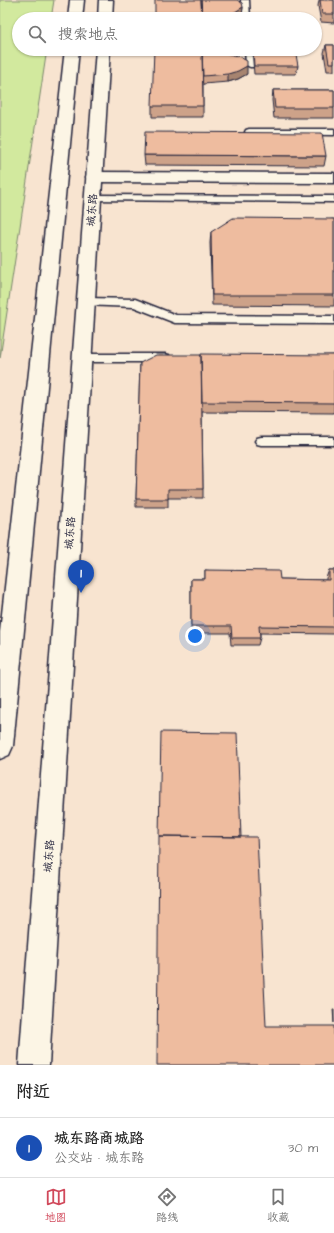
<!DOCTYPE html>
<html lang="zh">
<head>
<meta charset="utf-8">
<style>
  body { margin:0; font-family:"Architects Daughter","LXGW WenKai TC",sans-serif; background:#f2f2f2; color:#222 }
  .you { position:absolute; left:195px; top:636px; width:14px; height:14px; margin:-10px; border:3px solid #fff; border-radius:50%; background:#1a73e8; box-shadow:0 0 0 6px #1a73e833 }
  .badge { display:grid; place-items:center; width:26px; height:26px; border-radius:50%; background:#d1495b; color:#fff; font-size:13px; font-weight:700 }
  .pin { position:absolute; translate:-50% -33px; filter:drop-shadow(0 1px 2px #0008) }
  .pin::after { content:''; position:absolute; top:21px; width:14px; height:12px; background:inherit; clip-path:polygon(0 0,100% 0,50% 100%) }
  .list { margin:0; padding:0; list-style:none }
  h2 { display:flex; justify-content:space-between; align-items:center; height:52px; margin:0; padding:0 16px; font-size:17px }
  h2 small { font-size:13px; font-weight:400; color:#767676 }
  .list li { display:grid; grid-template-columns:26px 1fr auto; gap:12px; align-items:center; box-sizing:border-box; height:60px; padding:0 16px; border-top:1px solid #e0e0e0 }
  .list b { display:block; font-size:15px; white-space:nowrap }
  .list p { margin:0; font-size:13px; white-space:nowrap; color:#767676 }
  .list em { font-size:13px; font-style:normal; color:#767676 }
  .icon { flex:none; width:22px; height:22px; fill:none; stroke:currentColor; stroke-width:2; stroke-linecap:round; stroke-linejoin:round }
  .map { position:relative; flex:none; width:334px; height:1065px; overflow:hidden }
  .search { position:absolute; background:#fff; box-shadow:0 1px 3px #0004; left:12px; right:12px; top:12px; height:44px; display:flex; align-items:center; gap:10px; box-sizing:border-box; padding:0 14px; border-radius:22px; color:#767676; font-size:15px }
  .sheet { height:112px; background:#fff }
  nav { display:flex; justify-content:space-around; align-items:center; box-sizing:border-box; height:56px; border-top:1px solid #e0e0e0; background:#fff; font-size:11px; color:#767676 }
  nav a { display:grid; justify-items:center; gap:2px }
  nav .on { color:#d1495b }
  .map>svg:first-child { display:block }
</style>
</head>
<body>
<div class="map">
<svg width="334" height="1065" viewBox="0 0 334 1065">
  <rect width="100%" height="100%" fill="#f8e4d0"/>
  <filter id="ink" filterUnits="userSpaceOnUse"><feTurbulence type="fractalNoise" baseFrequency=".025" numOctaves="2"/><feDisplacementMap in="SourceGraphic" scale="8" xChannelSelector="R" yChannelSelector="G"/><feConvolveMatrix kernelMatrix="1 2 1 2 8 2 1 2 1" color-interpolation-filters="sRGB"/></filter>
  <g filter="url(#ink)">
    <!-- green -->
    <path fill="#d2e99e" stroke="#7a866c" d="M0 0H54L51 19H19V49H47L0 358Z"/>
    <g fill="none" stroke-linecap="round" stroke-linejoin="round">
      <!-- service casing -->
      <g stroke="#22223b" stroke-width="3">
        <path id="service" d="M241 0H249L250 19H242Z
          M245 49H253V67H250L246 65Z
          M249 129H334V135L246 134 245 132 246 130Z
          M93 195 334 196V202L90 200 88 198 90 196Z
          M86 298 135 299 176 315 334 316V324L175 323 134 307 82 305 81 302 82 299Z
          M82 354H165L169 355 170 358 169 361 165 362H82L78 361 77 358 78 355Z
          M261 437H334V445H261L257 444 255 441 257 438Z"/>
      </g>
      <!-- minor casing -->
      <g stroke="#22223b" stroke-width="3">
        <path id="minor" d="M94 172 334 173V183L94 182 88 181 86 177 88 173Z"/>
      </g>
      <!-- secondary casing -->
      <g stroke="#22223b" stroke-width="3">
        <path id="secondary" d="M70 0H84L82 19H68Z
          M99 0H113L112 19H98Z
          M65 49H79L13 746 9 755 0 759V632Z
          M96 49H110L49 1065H19Z"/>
      </g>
      <!-- service -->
      <use href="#service" fill="#fcf5e5" fill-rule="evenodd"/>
      <!-- minor -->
      <use href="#minor" fill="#fcf5e5" fill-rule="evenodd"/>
      <!-- secondary -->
      <use href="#secondary" fill="#fcf5e5" fill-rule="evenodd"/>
    </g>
    <!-- wall -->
    <path fill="#cda289" stroke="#22223b" d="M319 0H334V23L321 22 318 6Z
      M243 7 242 15 236 19H155Z
      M326 45H334V71H327L324 53Z
      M252 49 298 66 296 74H254Z
      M202 51 247 74 238 79 228 82 203 84V117H152V106Z
      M273 90H334V118H274L272 100Z
      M144 155 326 156 324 166 145 165Z
      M334 219V306L212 305 210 243 211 232Z
      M334 355V413L202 412 203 489V498H168V507H136V499L140 363Z
      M205 570 280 579 326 580V578L329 570H334V634L260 633V638L258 645H231L230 633H191V579H205Z
      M333 1009H334V1023Z"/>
    <!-- shaded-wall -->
    <path fill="#a7846f" stroke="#22223b" d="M243 7 242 15 236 19H225V15Z
      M247 66V74L238 79 228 82V74Z"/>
    <!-- building -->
    <path fill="#eebc9f" stroke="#22223b" d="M155 0H201L202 19H155Z
      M201 0H237L242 3 243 7 235 12 225 15 202 16Z
      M320 0H334V14H322Z
      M326 45H334V63H329Z
      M154 49H202L203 106H152Z
      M253 49H295L298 66H254Z
      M212 50 238 56 247 61V66L238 71 228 74 203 76 202 51Z
      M273 90H334V108H275Z
      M145 132 322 133 326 156 144 155Z
      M233 218 334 219V295H212L211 232Z
      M201 354 334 355V403L202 402Z
      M156 355H201L203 489H168V499H136L140 363Z
      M205 570 279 571 280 579 329 580V570H334V627L259 626 260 638H232L231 626H191V579H205Z
      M161 732 237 733 241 837 159 836Z
      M159 836 257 837 266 1026H334V1065H157Z"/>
  </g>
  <g text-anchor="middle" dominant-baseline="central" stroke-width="4" stroke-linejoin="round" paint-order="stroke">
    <!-- street labels -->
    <g font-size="11" fill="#22223b" stroke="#fcf5e5">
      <text transform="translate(92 210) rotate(-86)">城东路</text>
      <text transform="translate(70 533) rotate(-86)">城东路</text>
      <text transform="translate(49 856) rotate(-86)">城东路</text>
    </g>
  </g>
</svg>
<div class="you"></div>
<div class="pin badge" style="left:81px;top:593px;background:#1a4fb4">1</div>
<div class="search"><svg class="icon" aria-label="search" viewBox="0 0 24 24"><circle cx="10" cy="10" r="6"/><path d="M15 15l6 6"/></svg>搜索地点</div>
</div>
<section class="sheet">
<h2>附近<small></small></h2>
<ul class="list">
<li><span class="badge" style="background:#1a4fb4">1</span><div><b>城东路商城路</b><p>公交站 · 城东路</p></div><em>30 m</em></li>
</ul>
</section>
<nav>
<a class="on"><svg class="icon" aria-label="map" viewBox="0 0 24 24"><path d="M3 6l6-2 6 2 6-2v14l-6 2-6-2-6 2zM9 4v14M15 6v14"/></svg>地图</a>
<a><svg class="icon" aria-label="directions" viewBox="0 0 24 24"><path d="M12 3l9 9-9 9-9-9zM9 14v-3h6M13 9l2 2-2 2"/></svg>路线</a>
<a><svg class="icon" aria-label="saved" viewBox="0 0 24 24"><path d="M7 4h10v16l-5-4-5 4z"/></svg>收藏</a>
</nav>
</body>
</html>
